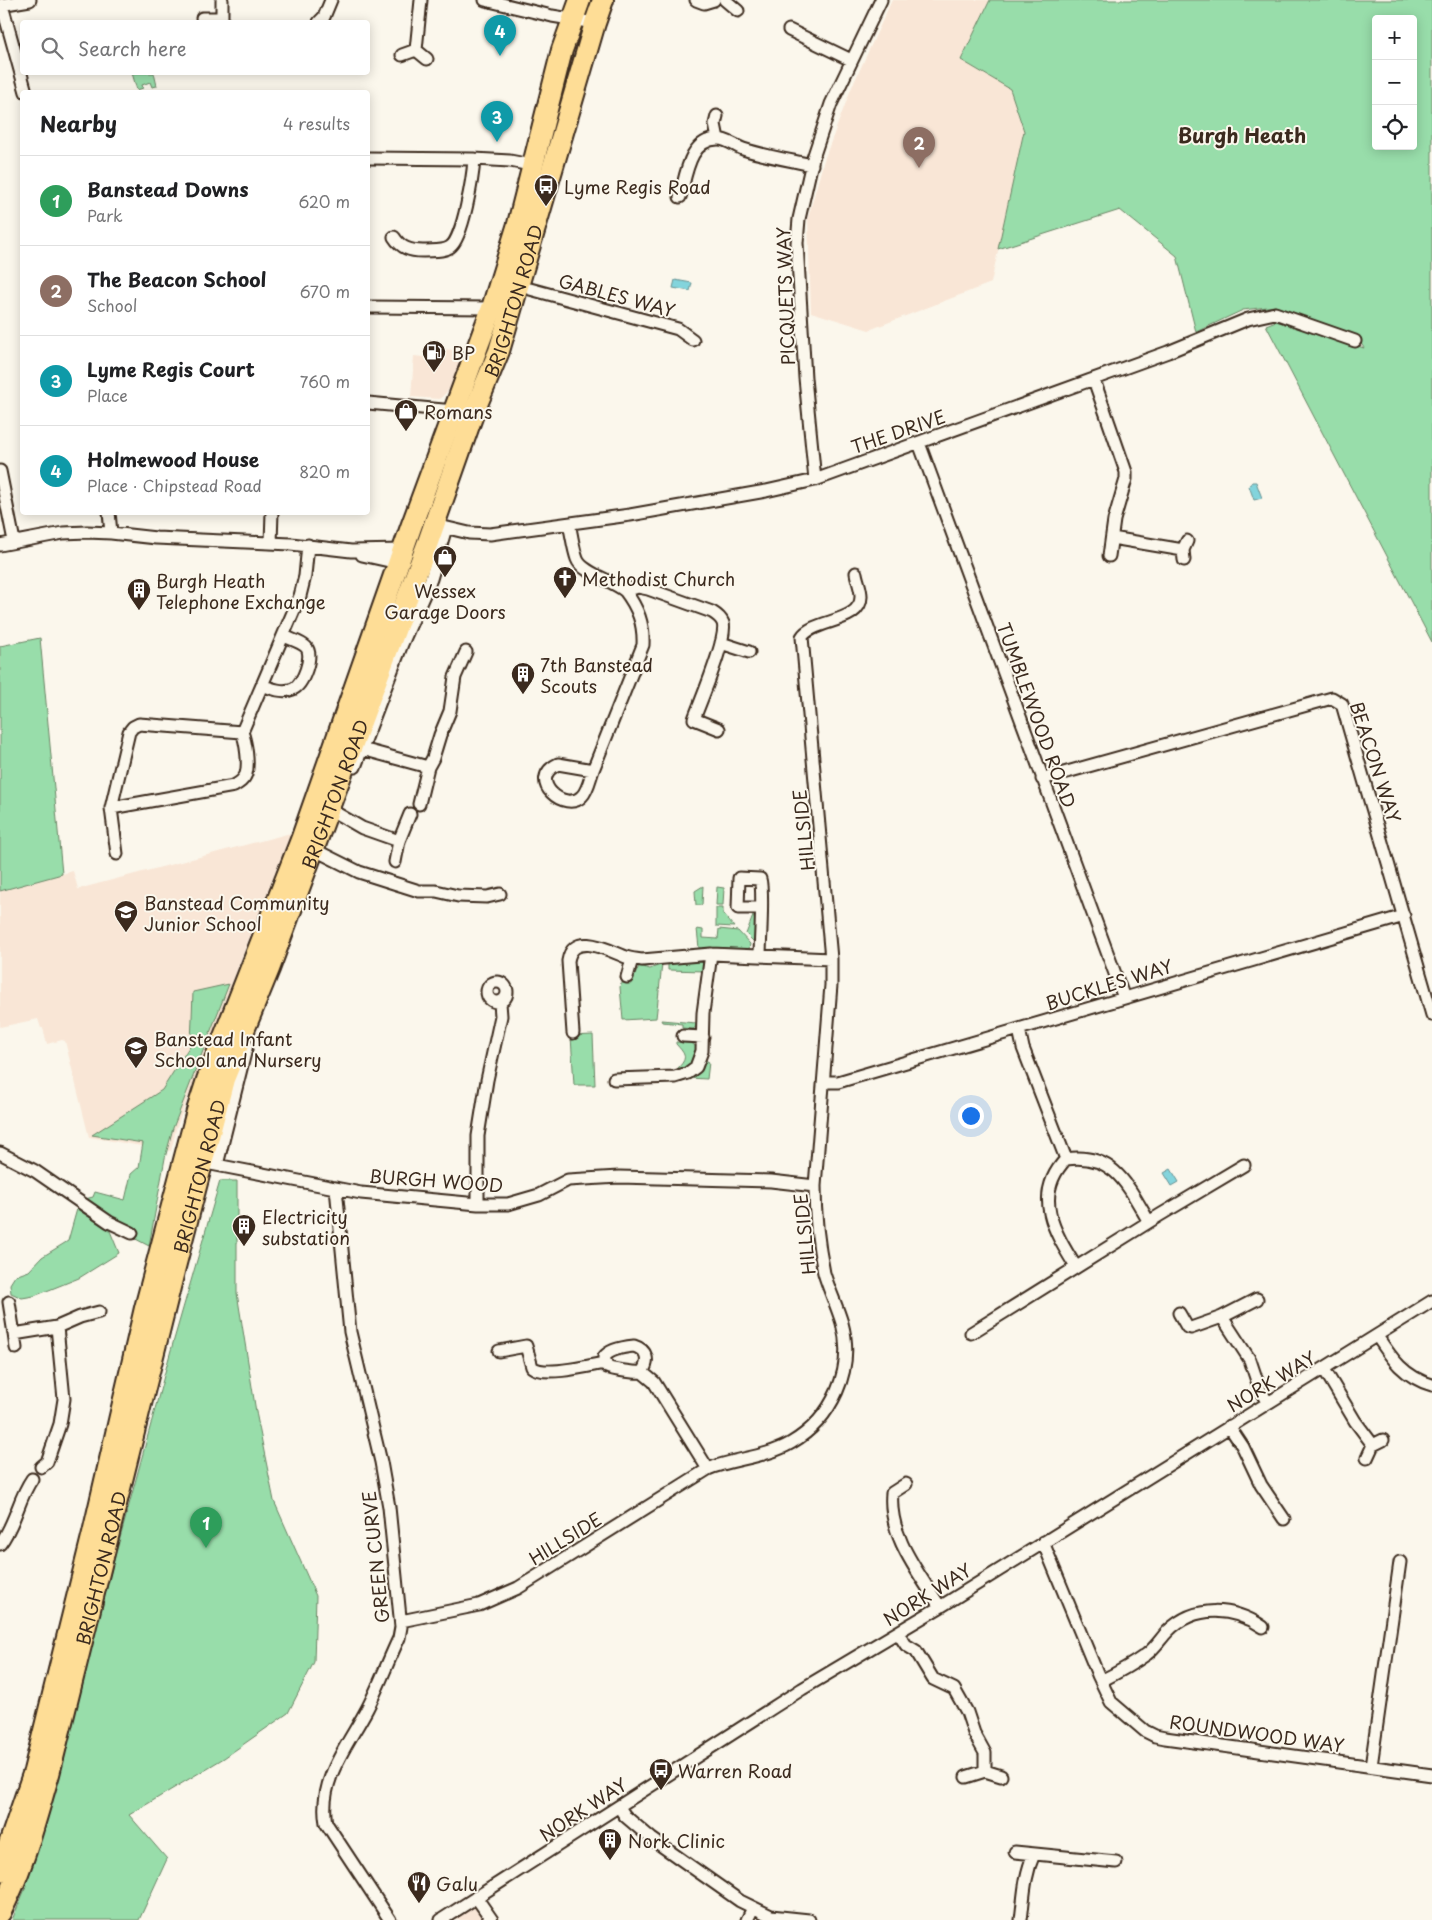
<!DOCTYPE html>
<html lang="en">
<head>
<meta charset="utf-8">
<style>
  body { margin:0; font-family:"Playpen Sans",sans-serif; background:#f6f6f6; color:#202124 }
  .controls { position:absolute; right:15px; top:15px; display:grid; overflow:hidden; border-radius:5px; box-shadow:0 2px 12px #0003 }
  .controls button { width:45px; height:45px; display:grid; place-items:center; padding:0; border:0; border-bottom:1px solid #e0e0e0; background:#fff; color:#202124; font:25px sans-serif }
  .you { position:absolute; left:970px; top:1115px; width:18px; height:18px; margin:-12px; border:4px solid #fff; border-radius:50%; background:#1a73e8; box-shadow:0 0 0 8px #1a73e833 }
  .badge { display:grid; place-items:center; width:32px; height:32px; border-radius:50%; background:#2563eb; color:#fff; font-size:16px; font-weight:700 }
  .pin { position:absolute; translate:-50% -41px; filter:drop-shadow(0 1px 2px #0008) }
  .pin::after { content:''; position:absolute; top:26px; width:18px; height:15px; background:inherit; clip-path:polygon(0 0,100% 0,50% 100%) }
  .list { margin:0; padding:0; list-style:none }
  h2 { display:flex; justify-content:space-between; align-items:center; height:65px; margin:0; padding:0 20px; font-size:21px }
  h2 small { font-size:16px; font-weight:400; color:#757577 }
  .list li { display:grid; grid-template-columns:32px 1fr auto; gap:15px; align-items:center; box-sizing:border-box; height:90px; padding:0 20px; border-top:1px solid #e0e0e0 }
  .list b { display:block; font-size:19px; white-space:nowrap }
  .list p { margin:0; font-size:16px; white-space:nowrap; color:#757577 }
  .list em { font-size:16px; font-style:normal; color:#757577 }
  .icon { flex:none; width:28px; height:28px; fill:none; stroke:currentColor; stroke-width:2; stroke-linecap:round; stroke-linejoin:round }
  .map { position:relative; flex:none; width:1432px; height:1920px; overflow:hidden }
  .search { position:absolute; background:#fff; box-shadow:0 2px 12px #0003; left:20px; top:20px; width:350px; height:55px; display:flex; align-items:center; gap:12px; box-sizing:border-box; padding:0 18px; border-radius:5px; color:#757577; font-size:19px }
  .panel { position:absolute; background:#fff; box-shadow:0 2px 12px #0003; left:20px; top:90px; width:350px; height:425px; border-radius:5px }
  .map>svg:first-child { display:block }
</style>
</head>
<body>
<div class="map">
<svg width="1432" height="1920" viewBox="0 0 1432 1920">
  <rect width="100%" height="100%" fill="#fbf7ec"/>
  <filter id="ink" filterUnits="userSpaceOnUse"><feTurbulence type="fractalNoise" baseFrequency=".02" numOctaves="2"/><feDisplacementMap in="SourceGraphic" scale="10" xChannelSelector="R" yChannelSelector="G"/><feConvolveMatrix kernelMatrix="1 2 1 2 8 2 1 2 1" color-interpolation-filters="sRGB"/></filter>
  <g filter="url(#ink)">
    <!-- built -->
    <path fill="#f9e6d6" d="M892 0H990L961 60 1010 89 1024 132 991 283 869 330 811 312 808 218 824 160 851 89Z
      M433 349 465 350 451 387 440 399 411 397 414 356 433 358Z
      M291 833 247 944 176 1129 171 1151 89 1137 65 1041 62 1040 47 1044 43 1028H41L38 1019 0 1027V891L73 871 78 889Z
      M476 1902 488 1920H451Z"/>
    <!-- green -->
    <path fill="#98ddaa" stroke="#6a8464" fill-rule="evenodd" d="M990 0H1432V642L1266 325 1276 321 1364 348 1358 339 1275 306 1243 310 1196 332 1177 256 1120 210 998 249 1024 131 1010 89 961 60ZM1376 19H1413V146H1376Z
      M132 73H154L157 86 152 87 150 82 142 85 143 88 137 90Z
      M40 638 62 874 0 891V646Z
      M703 886 702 905H696L695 891Z
      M717 887 724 888 723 905H716Z
      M716 908H723V914L734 927 716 926Z
      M753 916 757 924V942L755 943 746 934Z
      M697 929 703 930V938L718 939 719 929 738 931 750 944 749 949 699 948Z
      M700 960 704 962V971L668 970V963Z
      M662 964 656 1018 623 1020 620 987 621 983 631 984 639 966 650 969Z
      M229 984 173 1128 165 1158 149 1246 113 1227 85 1199 93 1197 95 1192 125 1200 131 1174 139 1167 143 1143 92 1135 162 1090 191 1044 193 992Z
      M661 1020 696 1023V1027L693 1029 682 1028V1024L662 1022Z
      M593 1035 595 1085H574L571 1036Z
      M676 1042 690 1043 696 1046 697 1050 691 1067 679 1073 677 1069C688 1058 686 1055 676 1044Z
      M703 1059 709 1062 707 1079 688 1078Z
      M220 1181H237V1293L256 1412 274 1501 316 1596 314 1662 288 1713 224 1758 129 1815 167 1859 139 1920H12L25 1889 171 1350Z
      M77 1209 110 1231 119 1253 79 1278 34 1296 22 1298 11 1293 10 1284 15 1276 29 1271 42 1257 68 1241Z"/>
    <!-- water -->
    <path fill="#83d4dc" stroke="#669090" d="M675 280 692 283 690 291 673 288Z
      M1252 482H1256L1262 498 1254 500 1249 486Z
      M1171 1169 1179 1182 1172 1186 1164 1173Z"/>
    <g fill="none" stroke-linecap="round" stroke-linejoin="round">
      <!-- street casing -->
      <g stroke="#3b2a1e" stroke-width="15">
        <path id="street" d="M485 0 552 16 595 23
          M696 0 704 3 714 0
          M725 0 738 11
          M0 5 30 0
          M2 5 26 92
          M202 18H222
          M222 22V0
          M319 22 324 17 331 0
          M789 30 851 60
          M416 50 421 0
          M402 55 416 50 427 59
          M717 116 715 124 718 139
          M368 158 474 159 510 161 531 165
          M680 197C686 176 689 139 718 139 727 139 735 146 743 149 765 156 789 160 812 165
          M394 237C401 248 410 251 423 251 431 250 443 252 450 247 463 239 473 176 474 159
          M530 289 678 329 693 340
          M368 307 492 308
          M1094 380 1126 472V479L1114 520 1109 556
          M368 403 454 411
          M919 443 1124 998
          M0 471 14 541
          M815 480 805 378 797 243 799 219 813 158 831 104 881 0
          M109 512 111 533
          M569 524C572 535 573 548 577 559 582 573 612 580 625 591L638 587 648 589 712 612C717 615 721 618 723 623 728 638 700 702 694 719L719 729
          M435 525 469 533 490 534 630 515 766 491 815 480 1168 352 1248 319 1275 313 1355 341
          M1112 538 1183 550
          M271 543 272 512
          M0 545 63 533 87 532 111 533 156 538 291 544 351 551 403 550
          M362 555 398 563
          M1184 560 1183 550 1187 541
          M721 643 749 652
          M262 685C272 689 283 693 293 689 303 685 314 655 306 647 301 642 290 639 284 636
          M362 749 428 767
          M558 764 593 770C590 778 588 790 582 796 566 814 525 780 558 764Z
          M355 767 402 644 431 579 446 528
          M593 770 643 645C644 624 638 608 625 591
          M1042 779 1332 698 1342 704 1432 1015
          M419 804 428 767 433 758 440 735 450 711 455 677 466 652
          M111 808 234 786C239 783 244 780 246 774 249 764 246 742 242 732L300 596 305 576 308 545
          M336 813 362 828 399 841
          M321 853 359 872 419 891H436L458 896 487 897 500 894
          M117 854 111 808 129 732 133 727 139 724 242 732
          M395 862 399 841 410 814
          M760 956C760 941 764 890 760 879L739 878 738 908H761
          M627 977 632 959
          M487 992a10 10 0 1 1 20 0a10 10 0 1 1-20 0Z
          M1019 1029 1023 1048 1066 1159
          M573 1033 568 961C573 930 610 951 626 957 631 959 636 959 642 960L711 954 831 959
          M683 1036 703 1037
          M614 1079 675 1077 688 1073 696 1067 702 1051 703 1013 711 954
          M824 1082H838L1404 916
          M0 1153 35 1171 109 1222 132 1233
          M211 1164 361 1193 478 1204H508L539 1195 568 1180 619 1177 771 1181 815 1186
          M217 1165 247 1045
          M336 1188 350 1332 381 1462 389 1507 401 1627 399 1638C388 1661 379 1686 367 1709 348 1745 318 1780 326 1823L390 1920
          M478 1204V1136L487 1080 501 1016 500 1003
          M1076 1267C1054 1232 1032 1195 1066 1159 1114 1152 1128 1186 1149 1222
          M1257 1299 1222 1317 1250 1360 1260 1390 1268 1403
          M9 1302 14 1334 57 1327
          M1179 1313 1187 1327 1191 1328 1222 1317
          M971 1333 1160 1215 1244 1165
          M14 1334 16 1348
          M1377 1336C1392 1359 1404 1377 1432 1385
          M634 1346C647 1350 650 1361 642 1372 636 1373 613 1370 607 1367L604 1357C610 1349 624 1347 634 1346Z
          M499 1351 526 1346 532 1367C544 1377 589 1366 604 1363
          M1324 1369 1355 1421 1373 1445 1383 1440
          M642 1372 654 1382 708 1469
          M1229 1426 1243 1447 1261 1485 1284 1519
          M1367 1458 1373 1445
          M41 1467 47 1462 60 1424 64 1399 57 1327 80 1317 99 1312
          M906 1484 892 1493C888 1536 919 1573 940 1607
          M1043 1542 1098 1675 1111 1702 1145 1731 1155 1736 1165 1738 1432 1775
          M0 1544C16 1523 18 1499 32 1479
          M401 1621 479 1605 518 1588 708 1469C735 1458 765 1458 791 1443 832 1419 855 1370 842 1323 837 1306 829 1290 824 1273 818 1244 815 1215 815 1186L831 985V959L802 637C813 619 862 623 861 596 861 588 857 580 856 573
          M898 1633 906 1645 916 1651 933 1679 954 1689 967 1712 974 1733 985 1753V1771L1001 1776
          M1101 1681C1117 1673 1133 1664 1147 1654 1156 1647 1161 1638 1168 1631 1195 1604 1233 1607 1263 1627
          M1371 1766 1400 1562
          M966 1777 985 1771
          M619 1807 625 1816 652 1839 740 1901 771 1916 809 1920
          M1015 1852 1116 1862
          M476 1897 492 1920
          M441 1920 802 1689 940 1607 1432 1301
          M747 1920 753 1908
          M1021 1920C1024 1897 1024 1876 1034 1854"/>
      </g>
      <!-- highway casing -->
      <g stroke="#3b2a1e" stroke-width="24">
        <g id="highway">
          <path d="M0 1871 34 1771 93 1533 145 1308 197 1111 207 1080 301 840 411 527 492 308 518 224 562 50 580 0"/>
          <path id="s1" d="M0 1913C23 1870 35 1821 49 1774L175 1267 224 1079 269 969 311 856 428 542 473 414 499 351 595 23 603 0"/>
        </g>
      </g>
      <!-- street -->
      <use href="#street" stroke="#fbf7ec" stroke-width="11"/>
      <!-- highway -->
      <use href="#highway" stroke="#fedd96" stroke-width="20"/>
    </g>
  </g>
  <!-- icons -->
  <defs>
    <g id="bus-pin" transform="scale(1.25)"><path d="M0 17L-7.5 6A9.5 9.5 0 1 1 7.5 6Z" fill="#3b2a1e" stroke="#fbf7ec"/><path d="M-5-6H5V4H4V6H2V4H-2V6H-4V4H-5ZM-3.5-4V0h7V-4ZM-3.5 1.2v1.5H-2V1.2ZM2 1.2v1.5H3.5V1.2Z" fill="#fff"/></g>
    <g id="fuel-pin" transform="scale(1.25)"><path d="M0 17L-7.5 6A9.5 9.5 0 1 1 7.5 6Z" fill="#3b2a1e" stroke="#fbf7ec"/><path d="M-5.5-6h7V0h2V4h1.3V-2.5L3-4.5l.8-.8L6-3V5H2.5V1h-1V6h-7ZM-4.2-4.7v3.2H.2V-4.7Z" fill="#fff"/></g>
    <g id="shop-pin" transform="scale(1.25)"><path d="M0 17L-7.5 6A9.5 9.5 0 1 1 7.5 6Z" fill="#3b2a1e" stroke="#fbf7ec"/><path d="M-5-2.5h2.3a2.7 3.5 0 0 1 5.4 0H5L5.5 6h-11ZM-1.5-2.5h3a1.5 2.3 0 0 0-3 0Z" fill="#fff"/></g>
    <g id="church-pin" transform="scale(1.25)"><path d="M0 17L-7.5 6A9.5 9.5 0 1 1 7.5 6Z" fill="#3b2a1e" stroke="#fbf7ec"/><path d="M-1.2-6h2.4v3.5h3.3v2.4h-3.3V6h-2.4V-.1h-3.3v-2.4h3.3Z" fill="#fff"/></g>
    <g id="building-pin" transform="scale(1.25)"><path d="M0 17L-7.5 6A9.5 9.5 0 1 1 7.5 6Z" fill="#3b2a1e" stroke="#fbf7ec"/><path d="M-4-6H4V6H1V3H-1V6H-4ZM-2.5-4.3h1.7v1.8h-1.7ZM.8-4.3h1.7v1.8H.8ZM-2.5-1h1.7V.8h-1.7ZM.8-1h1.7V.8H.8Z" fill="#fff"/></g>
    <g id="school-pin" transform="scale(1.25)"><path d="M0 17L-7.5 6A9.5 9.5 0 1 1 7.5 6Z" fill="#3b2a1e" stroke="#fbf7ec"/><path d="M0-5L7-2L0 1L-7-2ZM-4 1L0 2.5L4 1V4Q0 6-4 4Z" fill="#fff"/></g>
    <g id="restaurant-pin" transform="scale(1.25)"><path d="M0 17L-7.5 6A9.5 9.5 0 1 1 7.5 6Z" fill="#3b2a1e" stroke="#fbf7ec"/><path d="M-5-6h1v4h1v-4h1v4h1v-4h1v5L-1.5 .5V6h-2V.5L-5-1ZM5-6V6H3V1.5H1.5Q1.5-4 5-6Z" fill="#fff"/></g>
  </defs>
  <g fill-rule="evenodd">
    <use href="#bus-pin" x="546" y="186"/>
    <use href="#fuel-pin" x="434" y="352"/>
    <use href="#shop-pin" x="406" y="411"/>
    <use href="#shop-pin" x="445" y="557"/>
    <use href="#church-pin" x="565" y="578"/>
    <use href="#building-pin" x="139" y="590"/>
    <use href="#building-pin" x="523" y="674"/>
    <use href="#school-pin" x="126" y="912"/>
    <use href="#school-pin" x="136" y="1048"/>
    <use href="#building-pin" x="244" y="1226"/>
    <use href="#bus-pin" x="661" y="1770"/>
    <use href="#building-pin" x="610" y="1840"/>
    <use href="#restaurant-pin" x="419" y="1883"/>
  </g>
  <g text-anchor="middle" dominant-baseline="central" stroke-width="4" stroke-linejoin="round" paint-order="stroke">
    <!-- poi labels -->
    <g font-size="18" fill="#3b2a1e" stroke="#fbf7ec" text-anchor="start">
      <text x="564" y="186">Lyme Regis Road</text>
      <text x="452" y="352">BP</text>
      <text x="424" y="411">Romans</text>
      <text x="582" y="578">Methodist Church</text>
      <text x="156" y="580">Burgh Heath<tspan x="156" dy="21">Telephone Exchange</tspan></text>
      <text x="445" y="590" text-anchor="middle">Wessex<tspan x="445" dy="21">Garage Doors</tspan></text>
      <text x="540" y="664">7th Banstead<tspan x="540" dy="21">Scouts</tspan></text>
      <text x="144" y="902">Banstead Community<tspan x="144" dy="21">Junior School</tspan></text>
      <text x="154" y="1038">Banstead Infant<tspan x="154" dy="21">School and Nursery</tspan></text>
      <text x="262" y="1216">Electricity<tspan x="262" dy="21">substation</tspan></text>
      <text x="678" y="1770">Warren Road</text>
      <text x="628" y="1840">Nork Clinic</text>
      <text x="436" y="1883">Galu</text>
    </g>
    <!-- street labels -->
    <g font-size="18" fill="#3b2a1e" stroke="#fbf7ec">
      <text transform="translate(617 295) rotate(15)">GABLES WAY</text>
      <text transform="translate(785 296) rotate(-92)">PICQUETS WAY</text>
      <text stroke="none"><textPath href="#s1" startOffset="1695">BRIGHTON ROAD</textPath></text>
      <text transform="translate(898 431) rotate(-19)">THE DRIVE</text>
      <text transform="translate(1037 715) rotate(70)">TUMBLEWOOD ROAD</text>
      <text transform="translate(1376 762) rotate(72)">BEACON WAY</text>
      <text stroke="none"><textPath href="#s1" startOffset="1170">BRIGHTON ROAD</textPath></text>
      <text transform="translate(803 830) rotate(-96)">HILLSIDE</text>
      <text transform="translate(1109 984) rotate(-17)">BUCKLES WAY</text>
      <text stroke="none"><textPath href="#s1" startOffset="764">BRIGHTON ROAD</textPath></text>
      <text transform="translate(436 1180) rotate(4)">BURGH WOOD</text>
      <text transform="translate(804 1234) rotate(-96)">HILLSIDE</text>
      <text transform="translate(1271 1381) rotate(-31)">NORK WAY</text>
      <text transform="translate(565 1538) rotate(-32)">HILLSIDE</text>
      <text transform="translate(375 1557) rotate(-96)">GREEN CURVE</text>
      <text stroke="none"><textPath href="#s1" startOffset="360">BRIGHTON ROAD</textPath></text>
      <text transform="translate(927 1594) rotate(-32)">NORK WAY</text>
      <text transform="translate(1257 1733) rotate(8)">ROUNDWOOD WAY</text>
      <text transform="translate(583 1809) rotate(-33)">NORK WAY</text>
    </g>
    <!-- quarter labels -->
    <g font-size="20" font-weight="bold" fill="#3b2a1e" stroke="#fbf7ec">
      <text x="1242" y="135">Burgh Heath</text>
    </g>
  </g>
</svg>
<div class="controls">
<button>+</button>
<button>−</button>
<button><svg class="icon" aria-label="locate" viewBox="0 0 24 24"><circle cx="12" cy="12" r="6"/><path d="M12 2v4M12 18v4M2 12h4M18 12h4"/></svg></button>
</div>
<div class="you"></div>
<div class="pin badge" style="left:206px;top:1548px;background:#2e9e5b">1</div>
<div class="pin badge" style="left:919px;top:168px;background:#8d6e63">2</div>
<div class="pin badge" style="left:497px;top:142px;background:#0f9aa8">3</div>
<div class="pin badge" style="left:500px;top:56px;background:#0f9aa8">4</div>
<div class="search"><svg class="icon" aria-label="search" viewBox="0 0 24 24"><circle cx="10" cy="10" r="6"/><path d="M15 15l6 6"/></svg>Search here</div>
<section class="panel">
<h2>Nearby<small>4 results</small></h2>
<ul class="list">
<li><span class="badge" style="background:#2e9e5b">1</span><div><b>Banstead Downs</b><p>Park</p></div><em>620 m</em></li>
<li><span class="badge" style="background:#8d6e63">2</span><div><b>The Beacon School</b><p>School</p></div><em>670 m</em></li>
<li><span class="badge" style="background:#0f9aa8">3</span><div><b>Lyme Regis Court</b><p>Place</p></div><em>760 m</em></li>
<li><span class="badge" style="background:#0f9aa8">4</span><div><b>Holmewood House</b><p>Place · Chipstead Road</p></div><em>820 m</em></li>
</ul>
</section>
</div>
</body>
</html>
